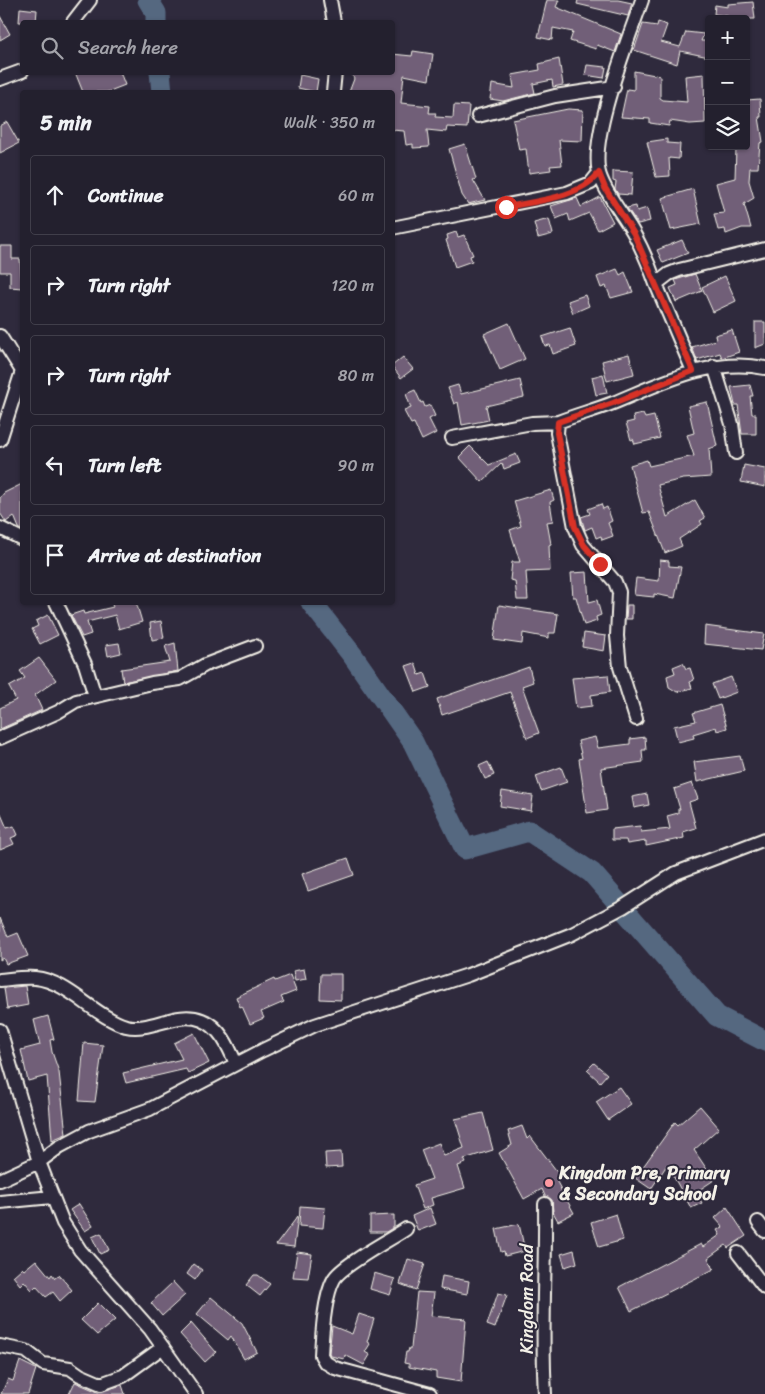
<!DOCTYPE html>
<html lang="en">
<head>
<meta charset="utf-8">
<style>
  body { margin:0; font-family:Sriracha,sans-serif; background:#2f2d3a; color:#f1f3f6 }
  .controls { position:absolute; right:15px; top:15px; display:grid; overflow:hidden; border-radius:5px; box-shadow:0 1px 4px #0004 }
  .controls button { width:45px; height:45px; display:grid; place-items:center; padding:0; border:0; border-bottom:1px solid #403e4a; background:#23202e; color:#f1f3f6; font:25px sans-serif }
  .stop { position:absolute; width:15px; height:15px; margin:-11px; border:4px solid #d93025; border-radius:50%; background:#fff }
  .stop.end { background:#d93025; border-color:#fff; box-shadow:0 1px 5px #0008 }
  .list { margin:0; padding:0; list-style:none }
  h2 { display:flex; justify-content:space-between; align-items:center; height:65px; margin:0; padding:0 20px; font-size:21px }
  h2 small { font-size:16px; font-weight:400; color:#a3a3aa }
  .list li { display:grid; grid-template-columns:32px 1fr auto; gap:15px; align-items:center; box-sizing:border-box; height:80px; margin:0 10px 10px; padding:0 10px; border:1px solid #403e4a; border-radius:5px }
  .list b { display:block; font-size:19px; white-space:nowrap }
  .list em { font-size:16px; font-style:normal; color:#a3a3aa }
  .icon { flex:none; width:28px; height:28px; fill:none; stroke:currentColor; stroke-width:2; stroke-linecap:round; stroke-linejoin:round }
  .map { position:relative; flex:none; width:765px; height:1394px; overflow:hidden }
  .search { position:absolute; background:#23202e; box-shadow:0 1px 4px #0004; left:20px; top:20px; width:375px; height:55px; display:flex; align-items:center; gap:12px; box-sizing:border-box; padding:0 18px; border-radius:5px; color:#a3a3aa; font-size:19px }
  .panel { position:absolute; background:#23202e; box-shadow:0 1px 4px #0004; left:20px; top:90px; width:375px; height:515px; border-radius:5px }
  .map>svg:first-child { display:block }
</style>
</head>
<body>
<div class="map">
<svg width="765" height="1394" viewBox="0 0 765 1394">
  <rect width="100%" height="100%" fill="#2f2a3d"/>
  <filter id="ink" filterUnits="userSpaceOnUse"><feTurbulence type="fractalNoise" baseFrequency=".02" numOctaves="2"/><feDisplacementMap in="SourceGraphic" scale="10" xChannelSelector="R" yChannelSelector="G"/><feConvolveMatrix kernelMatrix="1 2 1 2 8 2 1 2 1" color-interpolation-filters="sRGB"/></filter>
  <g filter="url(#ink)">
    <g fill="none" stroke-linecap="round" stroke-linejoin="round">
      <!-- river -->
      <path stroke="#546780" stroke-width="21" d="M148 0 156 13V22
        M160 72 162 92
        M311 602 353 656 413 742 465 849 529 831 592 873 717 1016 765 1041"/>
    </g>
    <!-- building -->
    <path fill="#715f78" stroke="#f4f1e8" d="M547 0H559L556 7 621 34 615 52 597 45 596 49 570 41 573 32 553 28 552 40 538 37Z
      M578 0H618L632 3 628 16 577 4Z
      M753 2 755 19H729L728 16 714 14 715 5 728 7V4Z
      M20 8 37 10 36 22H19Z
      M0 16 10 34 0 40Z
      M658 22 667 25 661 42 680 47 686 32 704 34 701 41H709V57L680 51 677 64 634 50 643 24 657 26Z
      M413 51 433 54 429 80 404 75 401 103 430 106 429 113H436L435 117 453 118 454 105 469 106 467 128 447 127 446 132 427 130 429 147 413 148V144L406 145 404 131 392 130V92H349L354 79 351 72H392V54L412 56Z
      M559 59 563 85 553 87 552 80 533 84 535 93 503 101 490 99 492 84 514 88 512 75 540 70 539 64Z
      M587 65 606 67 604 78 585 75Z
      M634 71 660 76V98L663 100 687 102 685 76 704 74 705 123 690 124 670 121 669 126 650 123V119L621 117 627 89 634 90Z
      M75 72H120L125 85 107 92H83Z
      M300 75 318 79 316 92 298 88Z
      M760 99 761 117H759L763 142 760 143 758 168H750L749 181 754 198 744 204 751 228H742L726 234 725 229 718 230 714 214 724 213 716 183 735 178 736 148H746V100Z
      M568 109 583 110 582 141 559 140 562 165 550 166 551 170 529 173 526 149 519 150 513 120Z
      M7 122 19 143 0 153V126Z
      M667 139V143L680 144 679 159 669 158 670 176 656 177 647 142Z
      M465 144 476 179 473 180 485 200 468 204 462 195 449 149Z
      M613 171 633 172 631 195 618 194 615 189 616 182 613 181Z
      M693 189 701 224 671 230 662 198Z
      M600 197 613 222 598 230 589 213 570 221 568 214 556 219 551 206 577 198 581 207Z
      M636 206 637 211 647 208 650 221 638 224 627 208Z
      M549 219 553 234 538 238 534 223Z
      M456 232 458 237 464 235 473 255 470 256 472 261 455 267 446 240 448 239 447 235Z
      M682 240 688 253 663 263 657 250Z
      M0 246H12V259H20L22 288 10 287V272H0Z
      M617 269 620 275 625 272 633 292 611 298 606 286 601 288 597 277Z
      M695 274 702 291 676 302 670 288 677 285 675 280Z
      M725 276 736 301 713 312 702 287Z
      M585 295 589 306 573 313 568 301Z
      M755 322H765V344L755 348Z
      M509 323 525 359 500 370 484 334Z
      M570 328 576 346 553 354 550 345 545 346 542 337Z
      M732 330 739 352 722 358 720 353 697 360 692 347 716 340 715 335Z
      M629 354 634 374 607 381 602 361Z
      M403 357 413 369 401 378 392 366Z
      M603 374 607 393 596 395 592 377Z
      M520 380 524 397 486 406 489 420 462 425 458 402 454 404 448 388 458 385 461 394Z
      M750 385 753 396H750L752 414H756V434H742L738 405H735L731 387Z
      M415 390 421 403 423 402 425 407 430 405 435 416 429 419 436 433 422 440 414 423 411 424 404 411 411 408 406 394Z
      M707 402 717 446 709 449 711 477 683 479 658 485 667 517 695 500 705 518 700 521 702 524 679 539 682 546 665 553 649 512 643 513 630 465 647 460 649 466 694 456 687 435 694 433 688 406Z
      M643 414 645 418 654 416 660 438 635 444 633 439 631 440 626 423 634 421 633 416Z
      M470 446 489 465 516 454 520 463 504 469 502 463 482 482 459 457Z
      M744 465 765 469V487L741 482Z
      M22 484V530L19 528 14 516 6 522 0 513V498L4 493Z
      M551 490 554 500 550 502 553 521 547 522 551 544 549 545 550 571 526 572 528 600H517L515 581 510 580 512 562H520L510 530 521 526 514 501Z
      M601 504 603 509 607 507 612 521 608 523 613 536 602 540 601 536 596 538 592 527 585 530 581 517 590 514 588 509Z
      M660 560 669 561V566L681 567 675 598 654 594V597L634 595 636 578 659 581Z
      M587 572 589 602 597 600 601 615 596 617 597 621 584 625 576 597H573L571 573Z
      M111 602H136L142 622 119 629 115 615 87 622 91 634 82 637 71 615 83 611 84 614 113 607Z
      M499 605 558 614 555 633H549V638L523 633 522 644 494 640Z
      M627 605H632V619H626Z
      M48 615 58 635 40 644 32 629 38 626 36 621Z
      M161 621 164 638 152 640 150 623Z
      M705 626 764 634 761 650 704 644Z
      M584 633 606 636 604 651 582 647Z
      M119 643 121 653 108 656 106 645Z
      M175 643 178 671 123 682 121 669 170 662 165 646Z
      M39 658 56 680 35 695 42 710 0 729V708L16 700 9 687 25 678 20 671Z
      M415 663 419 675 425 673 430 687 416 692 406 666Z
      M683 663 686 669 690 668 694 680 690 682 692 688 677 692 669 687 667 676 675 673 673 667Z
      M529 667 533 682 522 686 539 733 527 738 510 692 442 715 437 699Z
      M608 675 610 692 591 695 592 706 576 708 572 678Z
      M731 677 737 692 718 699 712 684Z
      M720 705 727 728 717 731 716 727 693 734 694 738 678 742 674 726 696 721 693 713Z
      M595 737 598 748 630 744V739L645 737 646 750H642L643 762 601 768 607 810 587 813 579 759 582 758 578 741Z
      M740 756 744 771 697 782 694 762Z
      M488 762 494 775 485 779 479 766Z
      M561 767 567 782 541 791 536 776Z
      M692 783 698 799 689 802 696 828 683 832 684 838 646 846V841L627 844 626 840H612V829L640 826 641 832 670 829 667 816 678 813V809H680L674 789Z
      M502 791 533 796 531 811 500 806Z
      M647 794 649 805 634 808 632 797Z
      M0 812 7 828 14 826 18 835 11 838 14 844 0 850Z
      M348 858 354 875 308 891 302 874Z
      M0 918 8 937 18 933 28 956 6 964 3 958 0 960Z
      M304 969 306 979 295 981 293 971Z
      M321 974H341V1000L320 999Z
      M290 975 296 991 281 997 284 1002 261 1012 264 1018 250 1024 242 1006 240 1007 236 997 274 979 275 981Z
      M25 986 28 1005 7 1009 4 988Z
      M48 1016 54 1039 50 1040 52 1052 59 1072 66 1134 52 1140 47 1076 28 1081 21 1050 40 1045 34 1020Z
      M194 1033 209 1063 188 1073 186 1069 126 1083 123 1073 182 1059 174 1043Z
      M84 1043 103 1045 95 1102 79 1101Z
      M594 1063 607 1074 600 1082 587 1070Z
      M619 1087 631 1104 608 1120 596 1102Z
      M700 1106 719 1128 694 1150 714 1180 696 1192 702 1203 691 1208 667 1165 651 1189 635 1178 675 1122 678 1125Z
      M483 1113 493 1150 464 1159 466 1163 458 1166 465 1188 431 1198 433 1205 423 1209 414 1185 432 1179 421 1150 439 1143 444 1156 464 1148 455 1119Z
      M522 1126 527 1139 530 1136 562 1178 557 1182 574 1213 558 1221 553 1212 552 1200 545 1196 542 1189 524 1199 499 1153 512 1145 508 1131Z
      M341 1152 342 1167 326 1168 325 1153Z
      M79 1204 93 1226 85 1231 70 1210Z
      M300 1206 325 1208 323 1228 299 1226Z
      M727 1207 746 1236 728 1248 726 1245 708 1258 714 1269 631 1311 619 1287 701 1244 703 1247 720 1235 717 1230 723 1227 715 1218Z
      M430 1208 436 1224 418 1231 412 1216Z
      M616 1214 623 1240 599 1247 591 1222Z
      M394 1215V1227L386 1232H370V1216Z
      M298 1216 294 1247 276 1245Z
      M519 1224 525 1251 505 1256 504 1251 501 1252 496 1229Z
      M101 1233 109 1250 100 1254 92 1237Z
      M574 1250 577 1263 565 1267 561 1254Z
      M297 1252 312 1254 308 1278 293 1277Z
      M408 1259 425 1264 416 1290 400 1284Z
      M36 1260 50 1277 52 1274 55 1278 59 1275 72 1290 60 1301 53 1292 46 1297 36 1286 32 1290 24 1281 20 1285 13 1276 22 1268 24 1270Z
      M194 1264 202 1270 195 1280 187 1274Z
      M374 1273 395 1279 390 1295 370 1289Z
      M254 1275H258L270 1284 260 1296 246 1285Z
      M442 1276 469 1281 467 1294 440 1289Z
      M173 1282 185 1295 162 1316 151 1303Z
      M417 1292 434 1293 431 1316 466 1319 461 1382 436 1378V1372L409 1367V1364L404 1363 406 1352H408L409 1348H411Z
      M498 1293 507 1295 495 1328 487 1325Z
      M211 1297 242 1323 257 1352 244 1359 231 1336 228 1340 197 1314Z
      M98 1303 115 1320 97 1335 81 1320Z
      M359 1314 374 1319 367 1342 370 1344 365 1352 370 1355 364 1365 345 1355 344 1359 331 1356 329 1353 332 1326 352 1334Z
      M191 1323 216 1352 205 1362 180 1334Z
      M20 1361 36 1369 28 1394H1L8 1379 13 1381Z
      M75 1382 98 1392 122 1385 125 1394H69Z"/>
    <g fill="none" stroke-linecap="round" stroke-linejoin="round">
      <!-- minor casing -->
      <g stroke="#f4f1e8" stroke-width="16">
        <path id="minor" d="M330 0 334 22
          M642 0C629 38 587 141 600 176 607 196 622 213 633 232 642 248 650 267 656 284
          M73 22 90 0
          M0 79 22 71
          M333 92 335 72
          M478 116 555 96 614 87
          M392 228 567 193 591 183 599 173
          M0 336 22 371
          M714 366 732 424 736 453
          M693 371 656 284 669 274 679 270 765 249
          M452 438 532 423 558 422
          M0 440 22 371
          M0 528 22 539
          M56 602 85 664 95 696
          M636 719 620 667 617 636 619 592 615 582 583 545 575 527 557 433 558 422C576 415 595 410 613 403 662 383 711 357 765 368
          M0 738 58 712 76 701 152 683 180 679 205 665 255 646
          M0 980C11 979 24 977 35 978 68 981 95 1017 126 1026 151 1032 176 1010 202 1020 220 1027 229 1047 236 1064
          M0 1030 39 1162 63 1223 80 1250 150 1329 196 1394
          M0 1180 39 1162 59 1147 89 1131 150 1109 263 1050 315 1025 468 975 572 934 623 907 676 873 765 839
          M0 1202 52 1197
          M545 1204C546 1267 541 1331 545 1394
          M758 1222 765 1231
          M406 1229C390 1240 342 1265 334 1279 324 1297 322 1335 321 1355L325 1362 335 1368 430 1394
          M738 1253 765 1288
          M0 1346 26 1351 43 1364 70 1368 80 1375 101 1384 123 1376 163 1347"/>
      </g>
      <!-- minor -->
      <use href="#minor" stroke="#2f2a3d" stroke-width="12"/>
    </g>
  </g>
  <g fill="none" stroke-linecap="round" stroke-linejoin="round" filter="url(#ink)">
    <!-- route -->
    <path stroke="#d93025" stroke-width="6" d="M506 207C536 201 579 198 599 173L605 188 634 234 693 371 613 403 558 422 557 433 575 527 584 545 600 564"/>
  </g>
  <!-- markers -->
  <circle fill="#ff9aa2" stroke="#2f2a3d" stroke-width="2" cx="549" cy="1183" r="5"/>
  <g text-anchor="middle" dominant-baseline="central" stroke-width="4" stroke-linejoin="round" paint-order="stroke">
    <!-- poi labels -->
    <g font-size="18" font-weight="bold" fill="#f4f1e8" stroke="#2f2a3d" text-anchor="start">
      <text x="559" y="1173">Kingdom Pre, Primary<tspan x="559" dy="21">&amp; Secondary School</tspan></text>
    </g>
    <!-- street labels -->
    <g font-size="18" fill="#f4f1e8" stroke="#2f2a3d">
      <text transform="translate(527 1299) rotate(-90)">Kingdom Road</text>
    </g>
  </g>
</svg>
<div class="controls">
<button>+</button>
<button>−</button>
<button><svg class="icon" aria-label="layers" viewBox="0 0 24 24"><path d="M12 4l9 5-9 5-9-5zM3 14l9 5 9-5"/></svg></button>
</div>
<div class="stop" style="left:506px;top:207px"></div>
<div class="stop end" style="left:600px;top:564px"></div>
<div class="search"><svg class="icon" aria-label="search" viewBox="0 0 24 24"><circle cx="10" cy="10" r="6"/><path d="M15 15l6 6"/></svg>Search here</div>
<section class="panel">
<h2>5 min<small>Walk · 350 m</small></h2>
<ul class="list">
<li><svg class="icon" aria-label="ahead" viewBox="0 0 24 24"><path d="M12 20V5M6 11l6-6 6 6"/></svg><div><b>Continue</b></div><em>60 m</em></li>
<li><svg class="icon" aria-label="right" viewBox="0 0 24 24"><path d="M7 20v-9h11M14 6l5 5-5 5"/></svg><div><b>Turn right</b></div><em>120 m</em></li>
<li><svg class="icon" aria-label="right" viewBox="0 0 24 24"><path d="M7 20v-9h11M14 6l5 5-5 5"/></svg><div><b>Turn right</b></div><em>80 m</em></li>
<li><svg class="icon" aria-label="left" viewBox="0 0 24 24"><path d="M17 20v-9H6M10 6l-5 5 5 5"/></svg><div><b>Turn left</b></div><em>90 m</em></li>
<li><svg class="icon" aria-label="arrive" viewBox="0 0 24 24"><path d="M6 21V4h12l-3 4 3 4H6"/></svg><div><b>Arrive at destination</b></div></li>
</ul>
</section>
</div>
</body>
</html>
